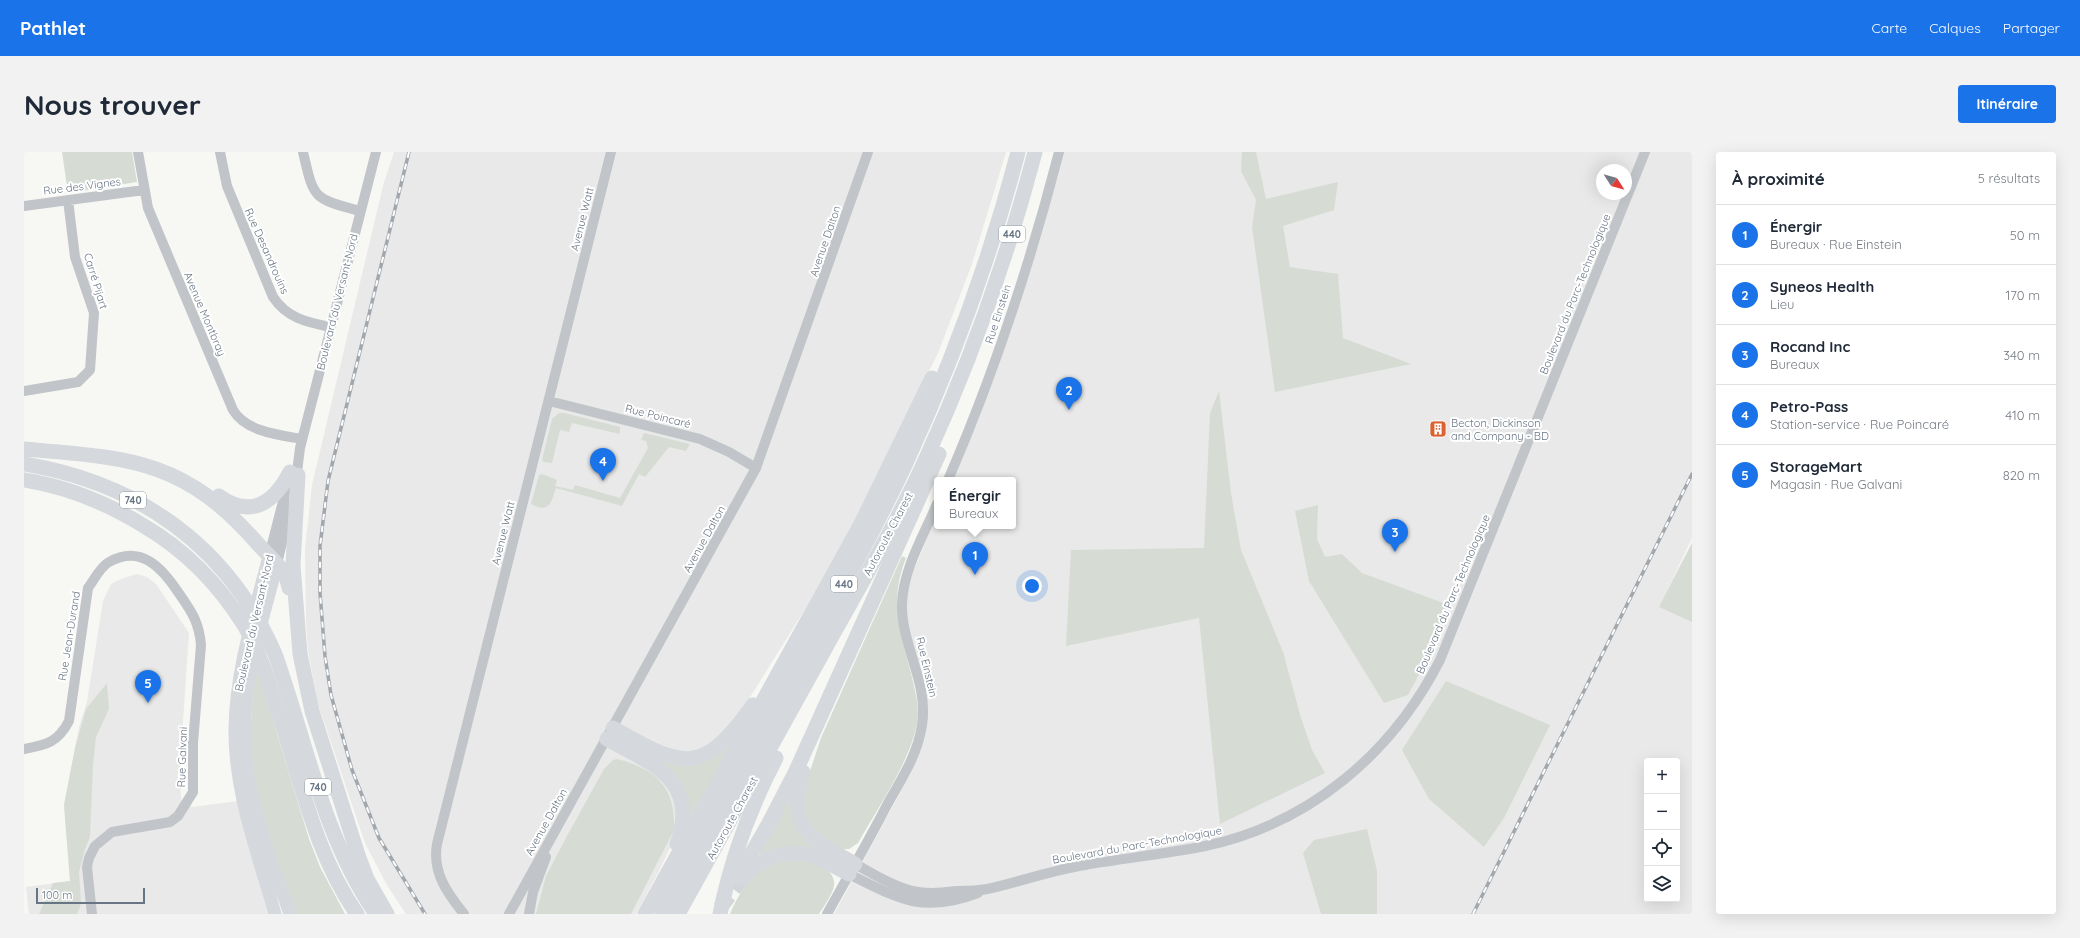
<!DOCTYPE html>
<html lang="fr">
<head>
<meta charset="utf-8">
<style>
  body { margin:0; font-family:Quicksand,sans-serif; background:#f2f2f3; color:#1f2937 }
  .controls { position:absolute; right:12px; bottom:12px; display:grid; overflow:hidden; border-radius:4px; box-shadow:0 4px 16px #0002 }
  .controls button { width:36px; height:36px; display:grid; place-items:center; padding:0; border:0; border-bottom:1px solid #e0e1e3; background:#fff; color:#1f2937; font:20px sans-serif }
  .compass { position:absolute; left:1572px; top:12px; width:36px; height:36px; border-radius:50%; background:#fff; box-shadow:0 4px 16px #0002; rotate:126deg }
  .scale { position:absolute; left:12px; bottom:10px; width:109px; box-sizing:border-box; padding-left:4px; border:2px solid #687584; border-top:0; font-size:11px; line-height:14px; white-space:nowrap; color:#687584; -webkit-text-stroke:3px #fff; paint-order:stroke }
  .you { position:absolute; left:1008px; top:434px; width:14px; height:14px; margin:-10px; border:3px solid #fff; border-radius:50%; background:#1a73e8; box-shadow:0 0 0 6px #1a73e833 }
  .badge { display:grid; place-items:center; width:26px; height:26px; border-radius:50%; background:#1a73e8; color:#fff; font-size:13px; font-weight:700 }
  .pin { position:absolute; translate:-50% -33px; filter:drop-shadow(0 1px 2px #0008) }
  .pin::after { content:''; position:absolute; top:21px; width:14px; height:12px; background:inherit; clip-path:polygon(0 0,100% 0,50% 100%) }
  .popup { position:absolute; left:910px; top:325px; width:82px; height:52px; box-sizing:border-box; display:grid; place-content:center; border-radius:4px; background:#fff; filter:drop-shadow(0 1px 3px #0005); font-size:13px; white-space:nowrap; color:#747a83 }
  .popup b { font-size:15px; color:#1f2937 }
  .popup::after { content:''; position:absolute; left:50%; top:100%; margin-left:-8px; border:8px solid transparent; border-top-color:#fff }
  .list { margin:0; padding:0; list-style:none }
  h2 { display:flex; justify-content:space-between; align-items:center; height:52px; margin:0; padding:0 16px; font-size:17px }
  h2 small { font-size:13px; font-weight:400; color:#747a83 }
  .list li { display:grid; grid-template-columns:26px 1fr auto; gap:12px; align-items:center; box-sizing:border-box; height:60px; padding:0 16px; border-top:1px solid #e0e1e3 }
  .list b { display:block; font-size:15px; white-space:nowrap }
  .list p { margin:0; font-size:13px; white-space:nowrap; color:#747a83 }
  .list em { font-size:13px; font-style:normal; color:#747a83 }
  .icon { flex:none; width:22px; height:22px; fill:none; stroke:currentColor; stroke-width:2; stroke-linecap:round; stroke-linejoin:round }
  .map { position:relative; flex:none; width:1668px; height:762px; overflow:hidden; border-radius:4px }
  header { display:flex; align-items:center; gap:24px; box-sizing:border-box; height:56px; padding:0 20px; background:#1a73e8; color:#fff }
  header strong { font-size:19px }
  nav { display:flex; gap:22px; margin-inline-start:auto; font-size:14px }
  .intro { display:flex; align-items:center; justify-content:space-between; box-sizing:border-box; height:96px; padding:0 24px }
  h1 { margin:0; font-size:28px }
  .button { padding:10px 18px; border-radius:4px; background:#1a73e8; color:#fff; font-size:14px; font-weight:700 }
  main { display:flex; gap:24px; padding:0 24px }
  aside { flex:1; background:#fff; border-radius:4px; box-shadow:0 4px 16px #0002 }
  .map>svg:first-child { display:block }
</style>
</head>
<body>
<header>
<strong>Pathlet</strong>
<nav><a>Carte</a><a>Calques</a><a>Partager</a></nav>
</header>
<div class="intro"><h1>Nous trouver</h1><a class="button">Itinéraire</a></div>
<main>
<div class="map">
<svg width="1668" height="762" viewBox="0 0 1668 762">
  <rect width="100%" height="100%" fill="#f7f7f4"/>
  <!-- built -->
  <path fill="#e8e9e8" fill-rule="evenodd" d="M370 0H982L948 112 914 201 840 352 781 457 720 555 695 586 635 622 653 647 651 685 635 719 612 762H382L363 733 341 691 294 552 284 499 282 470 281 397 288 333 359 34Z
    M1038 0H1668V386L1645 434 1668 391V762H810L887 621 901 586 903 568 882 465 883 435 913 362V374H989V328H928ZM1578 18H1602V42H1578ZM1623 609H1653V747H1623Z
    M113 422 123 425 132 432 165 481 156 612 157 648 168 655 214 649 244 762H5L2 735 46 729 40 653 55 575 63 550 79 449 87 432 97 427Z"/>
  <!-- green -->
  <path fill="#d6dcd4" d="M38 0H108L113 30 44 41Z
    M1218 0H1232L1242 47 1314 30 1310 58 1259 74 1266 115 1314 122 1319 186 1387 212 1251 240 1228 75 1232 48 1217 19Z
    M1195 239 1207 341 1217 398 1259 500 1277 566 1288 598 1301 621 1196 672 1175 466 1042 494 1047 398 1180 396 1186 261Z
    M535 261H540L596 275V282L548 271 545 280 536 278 528 311 520 310 518 308 528 267Z
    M620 281 666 292 662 299 645 295 621 325 615 322 598 354 532 336C527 350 526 362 507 352L515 323 518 322 533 328 531 334 549 338 551 333 596 346 624 296 622 289 617 288Z
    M1294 353 1293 387 1301 405 1318 402 1338 421 1422 452 1409 496 1384 543 1360 551 1285 429 1271 359Z
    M1668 391V470L1635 455Z
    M878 404 882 406C865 448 876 479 887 521 890 535 894 548 894 563 892 601 853 657 834 691L825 697H817L789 678 779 660 780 637 797 586Z
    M232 519H234L285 687 296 715 321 762H271C259 725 244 687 234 649 223 607 226 562 232 519Z
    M1422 529 1526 573 1480 666 1460 695 1405 647 1378 598Z
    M83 531 85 557 72 585 69 612 66 685 61 697 55 720 57 752 53 762H15L29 731 46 729 40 653 51 596 62 557Z
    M711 589 666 671 630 605 641 609Z
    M593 607C633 617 652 636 650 678L607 762H512L522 724 543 684 580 617 589 608Z
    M765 647 768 648 794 695 792 698 738 704 735 701Z
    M1343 677 1353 719V762H1297L1279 701 1290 688Z
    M766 707C780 708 813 713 810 734 808 743 800 754 795 762H706C713 744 727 722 745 713 751 710 759 709 766 707Z"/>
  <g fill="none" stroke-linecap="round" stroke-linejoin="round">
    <!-- highway-tunnel -->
    <path stroke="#d3d6d8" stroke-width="15" stroke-dasharray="15 8" stroke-linecap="butt" d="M696 756 717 728"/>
    <!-- minor -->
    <path stroke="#c1c4c8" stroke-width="10" d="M114 0 124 56 209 258C222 280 256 283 278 287
      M196 0 203 34 249 145C263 166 282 170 306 175
      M279 0C290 47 288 46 336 59
      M0 54 120 38
      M0 239 54 230 66 218 70 161 51 105 44 48
      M525 249 676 287 705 300 732 316
      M272 328 276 296 352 0
      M924 328C970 222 1006 112 1035 0
      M245 404 264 330
      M253 412 267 352
      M0 597C23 593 34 590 45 569L64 436C70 428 76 415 85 410 117 392 138 416 154 440 167 459 175 469 177 493L169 591V640L154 664 146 670 88 680 71 694 65 706 63 715 68 762
      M831 712C848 721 864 732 882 737 899 743 916 741 933 739 943 739 953 739 963 737 996 730 1028 718 1061 713 1101 706 1141 702 1181 694 1285 672 1368 602 1416 508L1621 0
      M825 722C875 747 898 762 954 741
      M440 762C423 741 408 720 413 692L587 0
      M485 762 732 316 844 0
      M505 762 509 740 522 705
      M803 762C823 726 844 690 863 653 877 628 894 602 898 573 905 531 877 493 878 452 879 417 900 383 913 352"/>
    <!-- major -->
    <path stroke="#d5d8dc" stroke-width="13" d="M245 404C231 460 212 517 211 576 210 640 234 701 251 762
      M253 412C238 471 217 532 221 593 224 652 247 707 266 762"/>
    <!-- highway -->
    <path stroke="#d5d8dc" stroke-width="15" d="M0 297C106 306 160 307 234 392 247 407 262 416 265 436
      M0 312C115 331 204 394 251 502 282 589 299 685 352 762
      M274 323 269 413 276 502 288 559 335 706 343 727 363 762
      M0 328C44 335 83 351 120 374 161 398 195 433 220 473 237 502 246 535 256 566 278 633 292 703 333 762
      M195 344C227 367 250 351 266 320
      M589 576C659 616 678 625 729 553
      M583 587C629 612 676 629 653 692
      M779 620C761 676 788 688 831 712
      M714 725 744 673 771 621 915 302
      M719 726C738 704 767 695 795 706 805 711 815 717 825 722
      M621 762 837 372 908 226
      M638 762C683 679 729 596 775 513 812 447 850 380 882 311 928 211 966 107 994 0
      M654 762C704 673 753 584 802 495 836 434 871 374 900 311 946 211 983 107 1011 0
      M696 762C707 707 726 656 752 606"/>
    <!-- rail casing -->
    <g stroke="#a2a7ad" stroke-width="3.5">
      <path id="rail" d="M385 0 304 329 296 394V441L301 504 307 543 328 618 355 686 401 762
        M1449 762 1668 322"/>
    </g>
    <!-- rail -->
    <use href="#rail" stroke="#fff" stroke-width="2" stroke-dasharray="6" stroke-linecap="butt"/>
  </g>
  <!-- icons -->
  <defs>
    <g id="building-square" transform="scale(0.9)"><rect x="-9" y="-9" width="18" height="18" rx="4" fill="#da6431" stroke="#fff"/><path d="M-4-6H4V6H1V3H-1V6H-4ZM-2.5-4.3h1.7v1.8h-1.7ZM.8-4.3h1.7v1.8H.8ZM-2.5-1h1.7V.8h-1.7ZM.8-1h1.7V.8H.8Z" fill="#fff"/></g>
  </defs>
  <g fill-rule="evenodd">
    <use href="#building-square" x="1414" y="277"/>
  </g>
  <g text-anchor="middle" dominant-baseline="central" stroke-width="4" stroke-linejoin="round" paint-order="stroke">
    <!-- shield labels -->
    <g fill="#fff" stroke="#959ea9" stroke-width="1">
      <rect x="975" y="74" width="26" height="16" rx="3"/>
      <rect x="96" y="340" width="26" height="16" rx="3"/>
      <rect x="807" y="424" width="26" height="16" rx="3"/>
      <rect x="281" y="627" width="26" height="16" rx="3"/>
    </g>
    <g font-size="10" font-weight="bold" fill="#687584">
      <text x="988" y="82">440</text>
      <text x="109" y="348">740</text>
      <text x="820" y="432">440</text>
      <text x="294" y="635">740</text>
    </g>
    <!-- street labels -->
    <g font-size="11" fill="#687584" stroke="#fff">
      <text transform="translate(58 34) rotate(-7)">Rue des Vignes</text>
      <text transform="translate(558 67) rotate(-76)">Avenue Watt</text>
      <text transform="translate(801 89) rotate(-71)">Avenue Dalton</text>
      <text transform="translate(243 99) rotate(66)">Rue Desandrouins</text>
      <text transform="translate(72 129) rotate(73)">Carré Pijart</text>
      <text transform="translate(1551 142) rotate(-68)">Boulevard du Parc-Technologique</text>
      <text transform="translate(313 150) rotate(-76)">Boulevard du Versant-Nord</text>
      <text transform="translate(181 162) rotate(67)">Avenue Montbray</text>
      <text transform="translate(974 162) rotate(-72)">Rue Einstein</text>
      <text transform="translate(634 264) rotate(14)">Rue Poincaré</text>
      <text transform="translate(479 381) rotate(-76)">Avenue Watt</text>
      <text transform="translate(864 382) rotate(-62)">Autoroute Charest</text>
      <text transform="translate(680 387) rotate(-61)">Avenue Dalton</text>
      <text transform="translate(1429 442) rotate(-67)">Boulevard du Parc-Technologique</text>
      <text transform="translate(230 471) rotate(-77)">Boulevard du Versant-Nord</text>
      <text transform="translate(45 484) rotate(-81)">Rue Jean-Durand</text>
      <text transform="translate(903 515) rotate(77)">Rue Einstein</text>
      <text transform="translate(158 605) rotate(-88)">Rue Galvani</text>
      <text transform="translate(708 666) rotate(-61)">Autoroute Charest</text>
      <text transform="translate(522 670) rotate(-61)">Avenue Dalton</text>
      <text transform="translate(1113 693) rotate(-10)">Boulevard du Parc-Technologique</text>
    </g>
    <!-- poi labels -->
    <g font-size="11" fill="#687584" stroke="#fff" text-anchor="start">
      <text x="1427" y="271">Becton, Dickinson<tspan x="1427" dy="13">and Company - BD</tspan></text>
    </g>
  </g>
</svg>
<div class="controls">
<button>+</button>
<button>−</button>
<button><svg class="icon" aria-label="locate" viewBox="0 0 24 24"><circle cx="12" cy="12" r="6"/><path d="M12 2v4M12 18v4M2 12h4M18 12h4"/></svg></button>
<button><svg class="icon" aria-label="layers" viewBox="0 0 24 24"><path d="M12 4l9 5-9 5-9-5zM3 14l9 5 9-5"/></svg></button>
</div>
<svg class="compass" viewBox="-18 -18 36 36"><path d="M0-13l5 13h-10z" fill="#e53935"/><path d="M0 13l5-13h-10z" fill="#747a83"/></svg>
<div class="scale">100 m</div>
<div class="you"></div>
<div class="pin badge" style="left:951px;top:423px">1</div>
<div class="popup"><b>Énergir</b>Bureaux</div>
<div class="pin badge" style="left:1045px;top:258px">2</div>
<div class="pin badge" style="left:1371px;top:400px">3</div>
<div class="pin badge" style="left:579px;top:329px">4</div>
<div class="pin badge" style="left:124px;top:551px">5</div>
</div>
<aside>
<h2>À proximité<small>5 résultats</small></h2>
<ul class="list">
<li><span class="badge">1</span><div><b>Énergir</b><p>Bureaux · Rue Einstein</p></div><em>50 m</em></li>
<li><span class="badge">2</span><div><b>Syneos Health</b><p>Lieu</p></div><em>170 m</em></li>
<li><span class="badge">3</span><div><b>Rocand Inc</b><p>Bureaux</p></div><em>340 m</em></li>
<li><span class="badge">4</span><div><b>Petro-Pass</b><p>Station-service · Rue Poincaré</p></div><em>410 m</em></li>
<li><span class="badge">5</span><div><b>StorageMart</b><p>Magasin · Rue Galvani</p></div><em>820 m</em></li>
</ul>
</aside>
</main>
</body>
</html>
